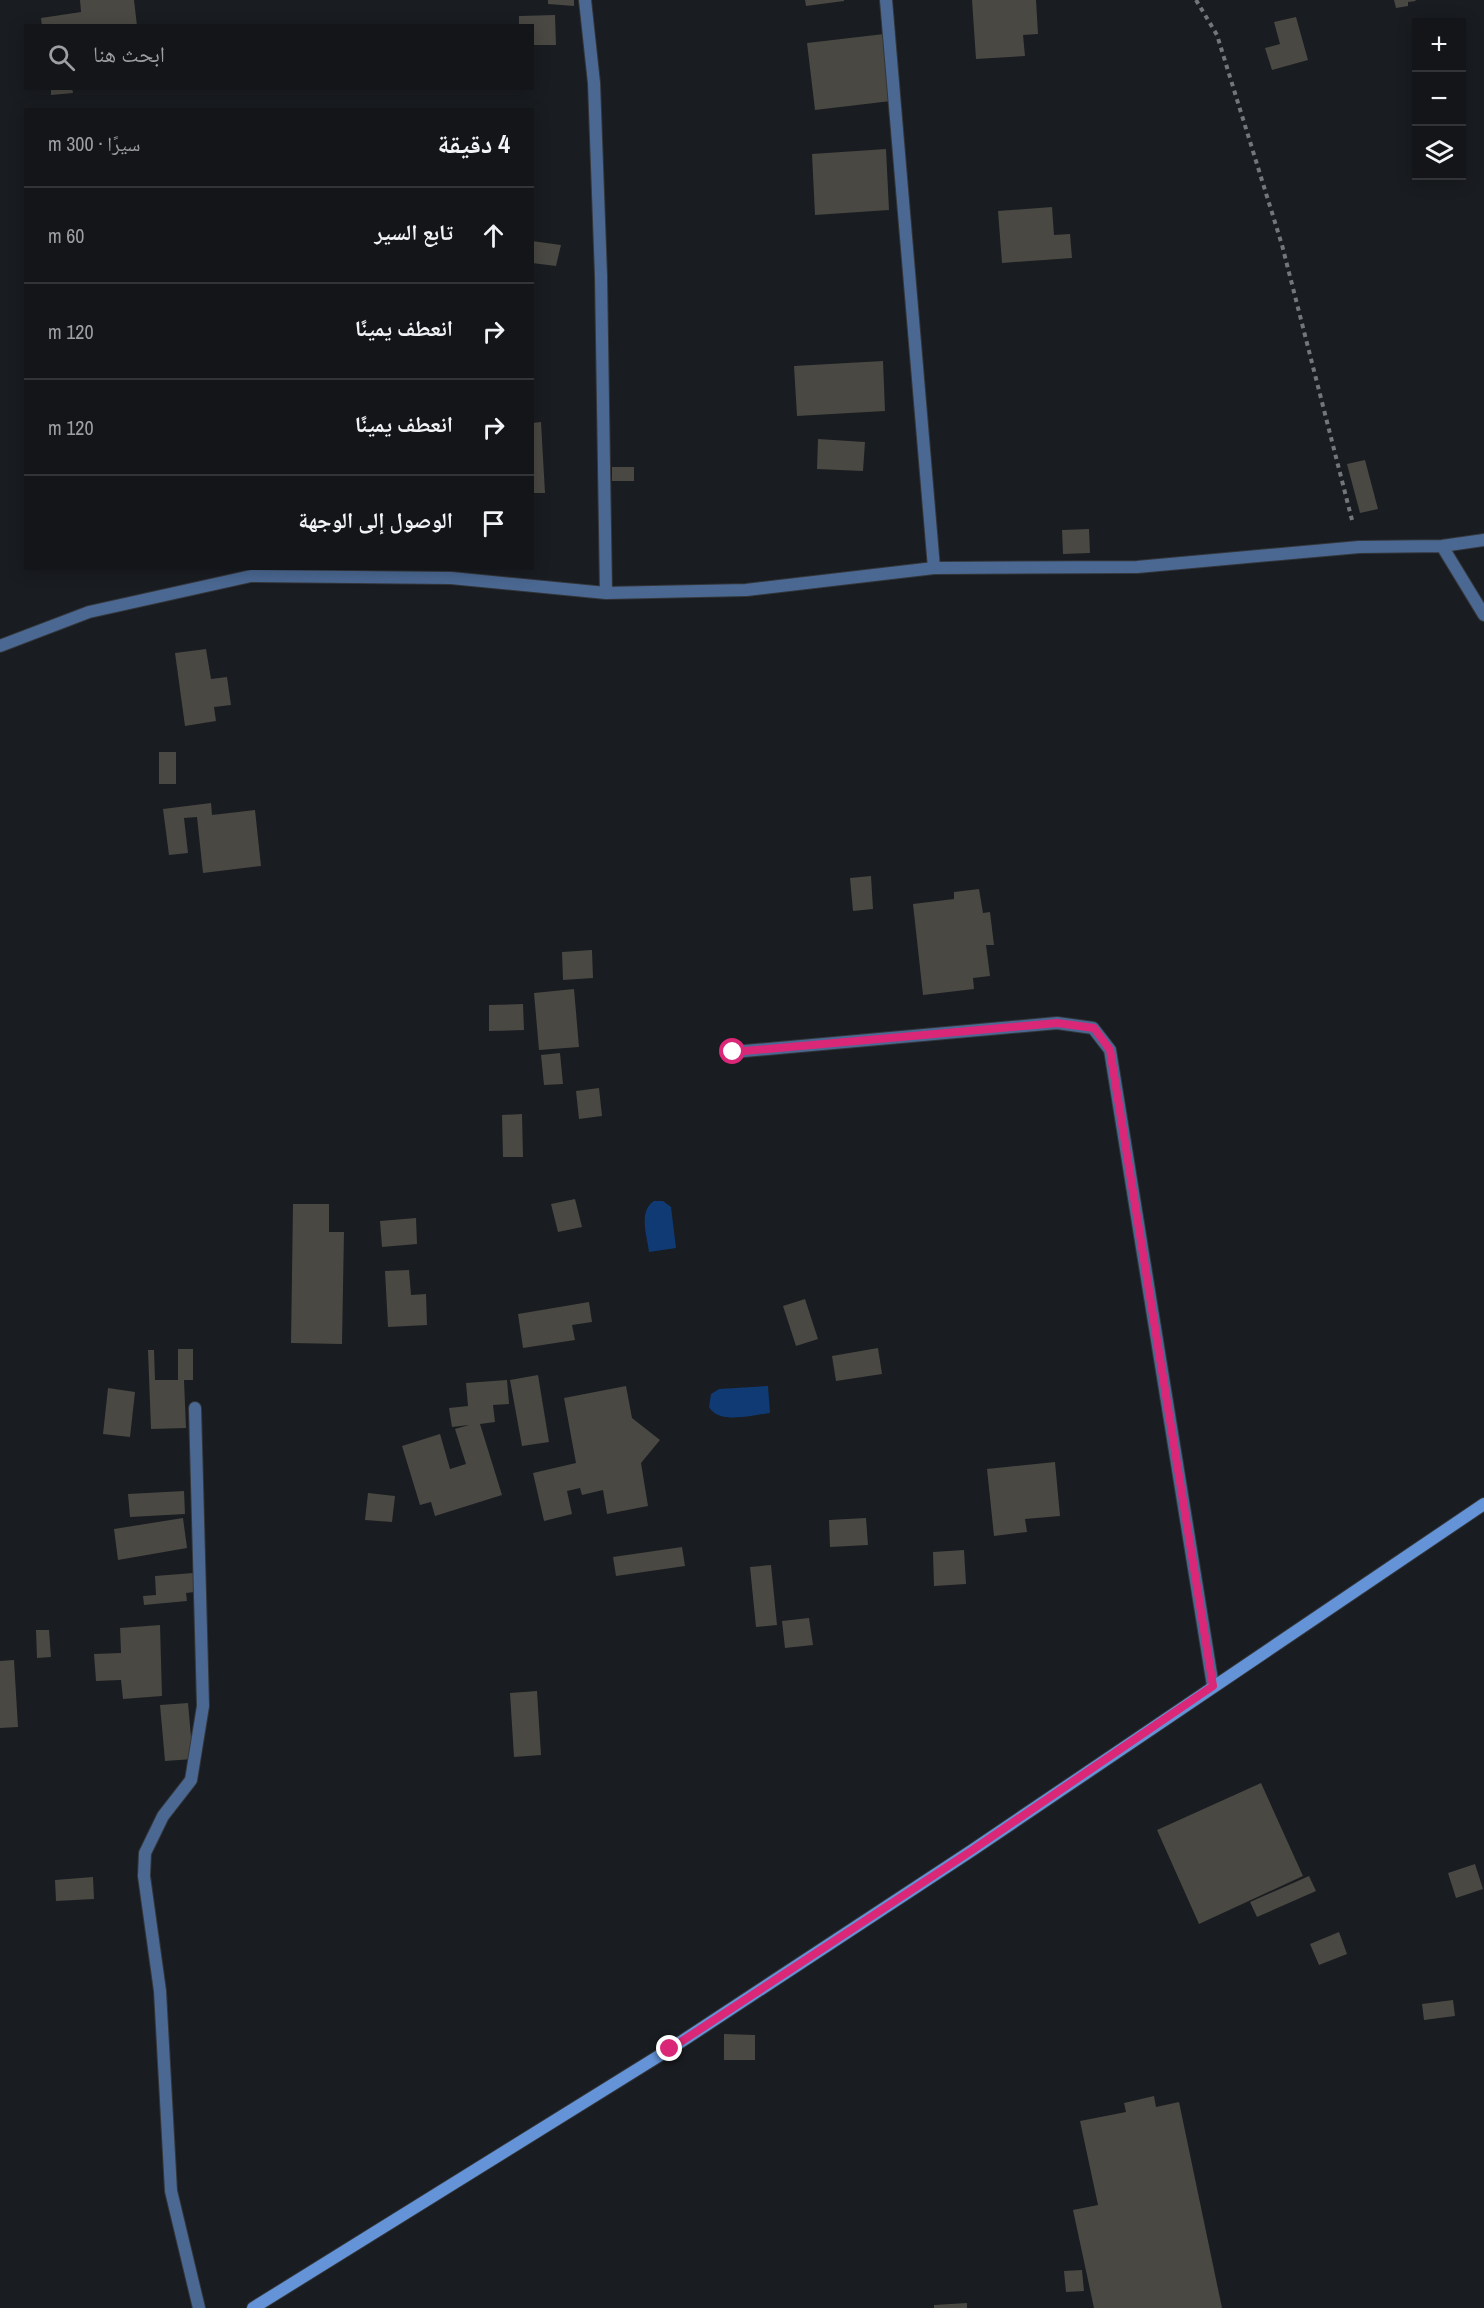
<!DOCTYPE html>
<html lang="ar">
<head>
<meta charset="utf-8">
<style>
  body { margin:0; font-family:"Archivo Narrow","Noto Naskh Arabic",sans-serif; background:#202225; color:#f1f3f6; direction:rtl }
  .controls { position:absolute; right:18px; top:18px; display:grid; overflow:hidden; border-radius:0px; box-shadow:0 3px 15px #0003 }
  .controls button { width:54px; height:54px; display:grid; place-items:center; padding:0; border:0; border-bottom:2px solid #323437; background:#131518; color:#f1f3f6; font:30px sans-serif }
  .stop { position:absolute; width:18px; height:18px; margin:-14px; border:4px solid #db2777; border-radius:50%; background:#fff }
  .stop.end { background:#db2777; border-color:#fff; box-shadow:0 2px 6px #0008 }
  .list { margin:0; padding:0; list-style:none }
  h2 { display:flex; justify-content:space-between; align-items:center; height:78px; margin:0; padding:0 24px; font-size:26px }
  h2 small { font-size:20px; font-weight:400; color:#9d9fa2 }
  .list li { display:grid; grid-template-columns:39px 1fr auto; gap:18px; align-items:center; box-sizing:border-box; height:96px; padding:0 24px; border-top:2px solid #323437 }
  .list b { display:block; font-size:22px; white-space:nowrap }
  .list em { font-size:20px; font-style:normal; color:#9d9fa2 }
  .icon { flex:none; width:33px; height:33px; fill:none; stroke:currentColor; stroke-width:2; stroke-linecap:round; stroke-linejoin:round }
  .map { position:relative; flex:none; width:1484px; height:2308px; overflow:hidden; direction:ltr }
  .search { position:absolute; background:#131518; box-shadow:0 3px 15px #0003; left:24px; top:24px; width:510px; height:66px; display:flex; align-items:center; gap:15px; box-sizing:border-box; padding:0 21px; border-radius:0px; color:#9d9fa2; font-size:22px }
  .panel { position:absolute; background:#131518; box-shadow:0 3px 15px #0003; left:24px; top:108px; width:510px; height:462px; border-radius:0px; direction:rtl }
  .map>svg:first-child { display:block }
</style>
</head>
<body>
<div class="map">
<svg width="1484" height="2308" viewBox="0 0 1484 2308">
  <rect width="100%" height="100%" fill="#191c20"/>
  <!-- water -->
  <path fill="#103a73" d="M654 1201H663L671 1207 676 1248 649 1252C647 1236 638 1211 654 1201Z
    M768 1386 770 1413C753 1415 719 1425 709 1407L711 1394 719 1389Z"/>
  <!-- building -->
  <path fill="#494842" d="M80 0H134L137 26H42L41 18 81 12Z
    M548 0H574V6L548 4Z
    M805 0H844V1L806 6Z
    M972 0H1036L1038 34 1023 35 1025 56 976 59Z
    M1394 0H1415L1416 1 1408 2V6L1396 8Z
    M555 15 556 45H532V26H519V16Z
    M1296 17 1308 60 1272 70 1265 48 1280 44 1274 22Z
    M884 34 891 101 815 110 807 43Z
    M51 88H72L73 93 51 95Z
    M886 149 889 210 815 215 812 154Z
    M1052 207 1054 235 1070 234 1072 258 1002 263 998 211Z
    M532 241 561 245 556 266 532 263Z
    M883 361 885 411 797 416 794 366Z
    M541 422 545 493H532V423Z
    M818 439 865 442 863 471 817 469Z
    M1365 460 1378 509 1360 513 1347 464Z
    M612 467H634V481H612Z
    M1089 529 1090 553 1063 554 1062 530Z
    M206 649 211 679 227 677 231 705 214 707 216 721 185 726 175 653Z
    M159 752H176V784H159Z
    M211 803 212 815 255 810 261 866 203 873 197 817 184 818 188 853 169 855 163 809Z
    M871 876 873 909 853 911 850 878Z
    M979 889 983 913 990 912 994 945H986L990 976 973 978 974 989 923 995 913 904 954 899V892Z
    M592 950 593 978 563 980 562 952Z
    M574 989 579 1047 539 1050 534 993Z
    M523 1004 524 1030 489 1031V1005Z
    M560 1053 563 1084 544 1085 541 1055Z
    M599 1088 602 1116 579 1119 576 1091Z
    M522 1114 523 1157H503L502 1115Z
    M575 1199 582 1227 558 1232 551 1204Z
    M293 1204H329V1232H344L342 1344 291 1343Z
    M416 1218 417 1244 382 1247 380 1221Z
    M409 1270 411 1295 426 1294 427 1325 388 1327 385 1271Z
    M805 1299 818 1339 796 1346 783 1306Z
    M589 1302 592 1322 572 1325 575 1340 523 1348 518 1314Z
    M878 1348 882 1374 836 1381 832 1356Z
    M178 1349H193V1380H184L186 1428 151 1429 148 1350H154L155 1380H178Z
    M538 1375 549 1442 522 1446 510 1380Z
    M507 1380 509 1404 493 1405 495 1422 480 1424 502 1495 435 1516 431 1502 420 1505 402 1446 440 1434 450 1469 466 1464 455 1429 469 1425 452 1427 449 1408 468 1406 466 1383Z
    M626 1386 632 1418 660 1440 641 1463 648 1506 607 1514 603 1490 582 1495 580 1488 567 1491 572 1514 544 1521 533 1473 576 1463 564 1398Z
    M108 1388 135 1392 130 1437 103 1434Z
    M1055 1462 1060 1516 1025 1519 1027 1532 994 1536 987 1469Z
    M184 1491 185 1514 130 1517 128 1494Z
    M368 1493 395 1496 392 1522 365 1520Z
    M183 1518 187 1548 118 1560 114 1529Z
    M866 1518 868 1545 830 1547 829 1520Z
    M682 1547 685 1566 616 1576 613 1557Z
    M964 1550 966 1584 934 1586 933 1552Z
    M771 1565 777 1625 756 1627 750 1567Z
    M193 1573 195 1592 186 1593 187 1601 144 1605 143 1596 156 1595 155 1576Z
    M809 1618 813 1645 785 1648 782 1621Z
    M160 1625 162 1696 123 1699 121 1680 96 1681 94 1654 121 1653 120 1628Z
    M36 1630H49L51 1657 37 1658Z
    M14 1660 18 1727 0 1728V1661Z
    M537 1691 541 1755 514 1757 510 1693Z
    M188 1703 193 1759 165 1761 160 1705Z
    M1261 1783 1303 1876 1199 1924 1157 1830Z
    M1475 1864 1483 1889 1456 1898 1448 1873Z
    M1309 1876 1316 1891 1257 1917 1250 1902Z
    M93 1877 94 1899 56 1901 55 1880Z
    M1339 1932 1347 1954 1319 1965 1310 1944Z
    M1453 2000 1455 2016 1424 2020 1422 2004Z
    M724 2034 755 2035V2060H724Z
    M1154 2096 1156 2107 1179 2102 1222 2308H1094L1073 2210 1098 2205 1080 2121 1126 2112 1124 2103Z
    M1082 2270 1084 2291 1066 2292 1064 2271Z
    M967 2303V2308H934V2305Z"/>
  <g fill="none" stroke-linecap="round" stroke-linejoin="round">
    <!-- minor casing -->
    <g stroke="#33363a" stroke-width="14">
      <path id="minor" d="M585 0 594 83 601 276 606 593
        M886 0 934 568
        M1442 546 1484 615
        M0 646 89 612 251 576 451 578 606 593 746 590 934 568 1137 567 1359 547 1442 546 1484 540
        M733 1052 1057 1023 1093 1028 1110 1050 1213 1686
        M195 1408 203 1706 191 1780 163 1816 145 1853 144 1876 160 1991 171 2191 199 2308"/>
    </g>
    <!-- secondary casing -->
    <g stroke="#33363a" stroke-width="14">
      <path id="secondary" d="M253 2308 670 2049 971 1851 1484 1504"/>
    </g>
    <!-- path -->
    <path stroke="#74777a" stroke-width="4" stroke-dasharray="4.5 4.5" stroke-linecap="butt" d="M1196 0 1217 35 1282 245 1353 524"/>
    <!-- minor -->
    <use href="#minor" stroke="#4b6892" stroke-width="12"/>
    <!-- secondary -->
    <use href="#secondary" stroke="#6493d7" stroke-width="12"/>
  </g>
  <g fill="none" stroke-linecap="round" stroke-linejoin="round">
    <!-- route -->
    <path stroke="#db2777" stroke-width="8" d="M670 2049 971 1851 1213 1686 1110 1050 1094 1028 1057 1023 733 1052"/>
  </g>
</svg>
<div class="controls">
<button>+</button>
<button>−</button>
<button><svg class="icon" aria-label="layers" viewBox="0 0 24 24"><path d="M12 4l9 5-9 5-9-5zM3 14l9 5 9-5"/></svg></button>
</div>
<div class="stop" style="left:733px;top:1052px"></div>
<div class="stop end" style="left:670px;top:2049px"></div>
<div class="search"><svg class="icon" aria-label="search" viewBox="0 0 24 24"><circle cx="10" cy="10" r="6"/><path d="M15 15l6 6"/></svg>ابحث هنا</div>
<section class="panel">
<h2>4 دقيقة<small>سيرًا · 300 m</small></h2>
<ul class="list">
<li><svg class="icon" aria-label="ahead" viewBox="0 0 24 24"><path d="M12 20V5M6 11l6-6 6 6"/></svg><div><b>تابع السير</b></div><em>60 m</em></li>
<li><svg class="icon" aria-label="right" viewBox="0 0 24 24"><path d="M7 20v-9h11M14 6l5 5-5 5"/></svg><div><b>انعطف يمينًا</b></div><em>120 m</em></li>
<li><svg class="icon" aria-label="right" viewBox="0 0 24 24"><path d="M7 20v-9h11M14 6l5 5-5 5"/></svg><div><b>انعطف يمينًا</b></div><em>120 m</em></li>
<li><svg class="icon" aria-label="arrive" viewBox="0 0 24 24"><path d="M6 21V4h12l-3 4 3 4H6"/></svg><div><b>الوصول إلى الوجهة</b></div></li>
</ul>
</section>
</div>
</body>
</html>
